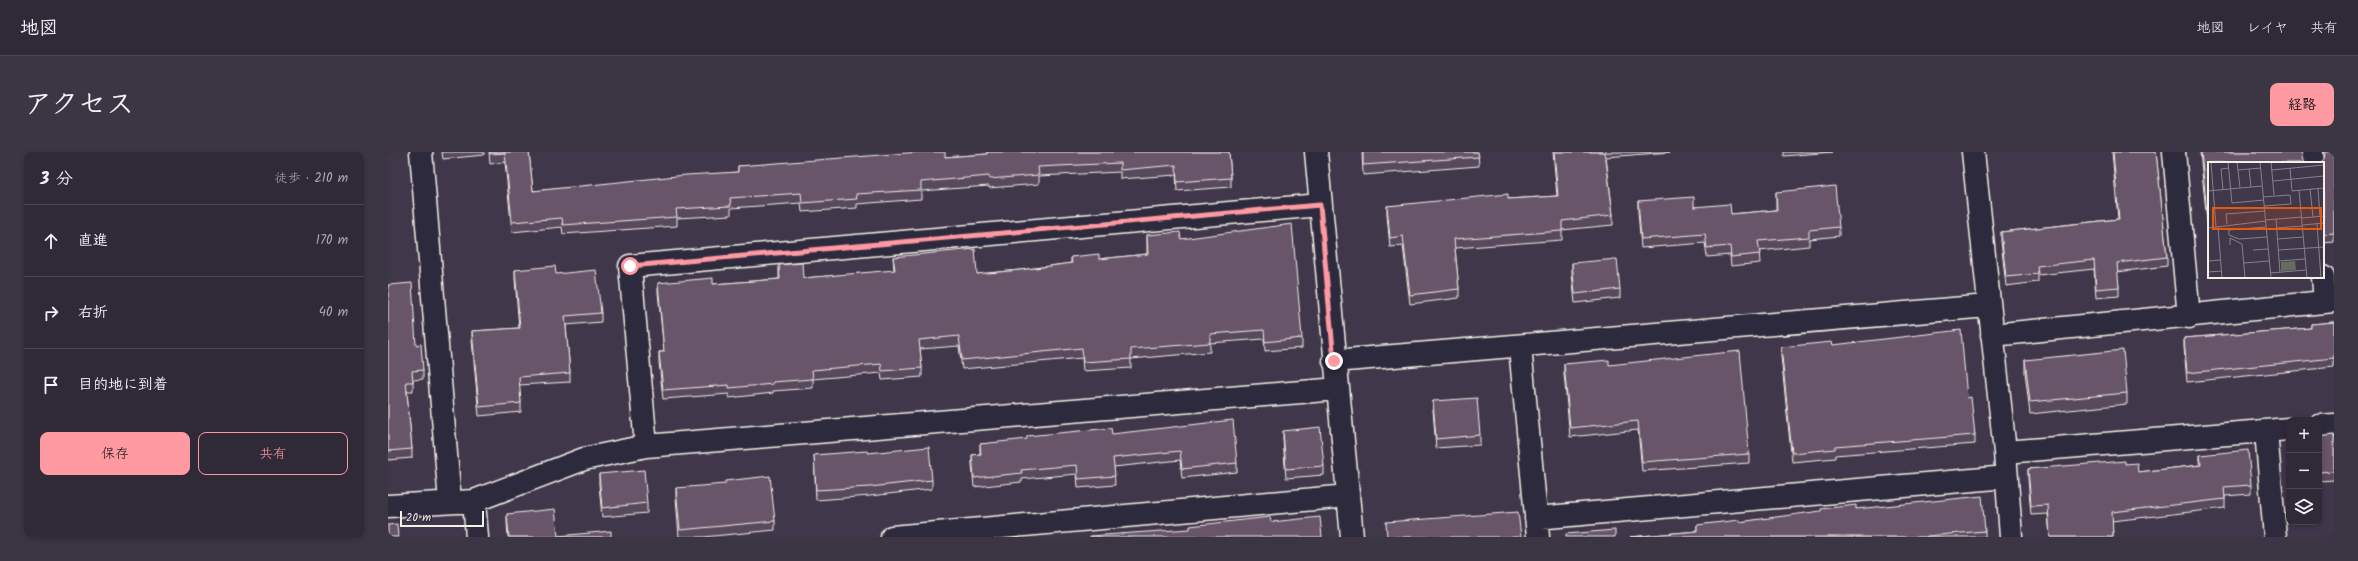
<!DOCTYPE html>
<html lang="ja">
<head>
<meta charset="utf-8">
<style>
  body { margin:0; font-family:Kalam,"Klee One",sans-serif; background:#3c3543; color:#f1f3f6 }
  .controls { position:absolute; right:12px; bottom:12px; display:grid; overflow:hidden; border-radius:8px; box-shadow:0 2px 6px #0003 }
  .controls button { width:36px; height:36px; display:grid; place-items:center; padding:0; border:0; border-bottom:1px solid #4b4553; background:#302938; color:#f1f3f6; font:20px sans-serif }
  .scale { position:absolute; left:12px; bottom:10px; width:84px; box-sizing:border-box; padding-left:4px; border:2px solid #f4f1e8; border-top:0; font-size:11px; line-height:14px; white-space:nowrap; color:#f4f1e8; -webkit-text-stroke:3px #2f2a3d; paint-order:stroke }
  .stop { position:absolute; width:12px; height:12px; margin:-9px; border:3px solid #ff9aa2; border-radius:50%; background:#fff }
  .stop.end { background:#ff9aa2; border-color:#fff; box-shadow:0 1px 4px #0008 }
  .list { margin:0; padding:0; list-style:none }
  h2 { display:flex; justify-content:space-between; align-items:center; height:52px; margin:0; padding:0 16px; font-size:17px }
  h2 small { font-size:13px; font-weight:400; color:#a8a6ae }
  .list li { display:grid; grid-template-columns:26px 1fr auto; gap:12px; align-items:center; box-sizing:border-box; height:72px; padding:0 16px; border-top:1px solid #4b4553 }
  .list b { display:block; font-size:15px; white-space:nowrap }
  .list em { font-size:13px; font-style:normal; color:#a8a6ae }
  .actions { display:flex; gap:8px; padding:12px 16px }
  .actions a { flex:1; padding:9px 0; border:1px solid #ff9aa2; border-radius:8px; text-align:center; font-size:14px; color:#ff9aa2 }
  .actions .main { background:#ff9aa2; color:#111 }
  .icon { flex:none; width:22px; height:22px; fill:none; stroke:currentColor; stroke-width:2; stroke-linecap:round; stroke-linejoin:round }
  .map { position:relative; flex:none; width:1946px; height:385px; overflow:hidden; border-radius:8px }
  header { display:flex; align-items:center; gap:24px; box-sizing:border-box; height:56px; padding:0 20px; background:#302938; border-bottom:1px solid #4b4553 }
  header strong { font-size:19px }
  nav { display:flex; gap:22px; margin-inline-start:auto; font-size:14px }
  .intro { display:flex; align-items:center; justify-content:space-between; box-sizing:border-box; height:96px; padding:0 24px }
  h1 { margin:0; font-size:28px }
  .button { padding:10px 18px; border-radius:8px; background:#ff9aa2; color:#111; font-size:14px; font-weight:700 }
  main { display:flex; gap:24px; padding:0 24px }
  aside { flex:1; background:#302938; border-radius:8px; box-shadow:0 2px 6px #0003 }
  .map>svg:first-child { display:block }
</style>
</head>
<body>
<header>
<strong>地図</strong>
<nav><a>地図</a><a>レイヤ</a><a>共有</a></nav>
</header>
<div class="intro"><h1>アクセス</h1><a class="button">経路</a></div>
<main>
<aside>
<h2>3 分<small>徒歩 · 210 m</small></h2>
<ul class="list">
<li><svg class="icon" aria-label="ahead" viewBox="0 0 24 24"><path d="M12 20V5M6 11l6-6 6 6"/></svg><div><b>直進</b></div><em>170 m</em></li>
<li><svg class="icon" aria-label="right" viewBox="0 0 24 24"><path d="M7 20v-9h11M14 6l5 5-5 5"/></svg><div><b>右折</b></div><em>40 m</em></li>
<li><svg class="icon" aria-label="arrive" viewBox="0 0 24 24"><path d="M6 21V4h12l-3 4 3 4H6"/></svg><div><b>目的地に到着</b></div></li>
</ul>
<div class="actions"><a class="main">保存</a><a>共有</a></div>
</aside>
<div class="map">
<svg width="1946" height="385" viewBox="0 0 1946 385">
  <rect width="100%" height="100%" fill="#40374b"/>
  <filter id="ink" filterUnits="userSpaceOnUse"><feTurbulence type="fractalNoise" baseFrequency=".025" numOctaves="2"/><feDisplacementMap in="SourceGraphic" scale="8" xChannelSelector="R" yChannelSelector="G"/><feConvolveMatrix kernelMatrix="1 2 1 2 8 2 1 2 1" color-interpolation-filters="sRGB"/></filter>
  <g filter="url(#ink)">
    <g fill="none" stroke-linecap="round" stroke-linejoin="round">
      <!-- street casing -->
      <g stroke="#f4f1e8" stroke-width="25">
        <path id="street" d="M33 0 62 350
          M928 0 964 385
          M1585 0 1617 300 1623 385
          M1786 0 1801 165
          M1924 0 1925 11
          M1935 125 1937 150
          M1604 183 1946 149
          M1132 195 1150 385
          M946 209 1600 154
          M1931 274 1946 273
          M1878 279 1887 385
          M258 294 242 114 932 53
          M1617 300 1901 277
          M86 349 89 385
          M0 354 86 349 196 307 258 294 950 237
          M1148 366 1619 325
          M504 385 960 344"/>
      </g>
      <!-- street -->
      <use href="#street" stroke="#2f2a3d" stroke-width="22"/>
    </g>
    <!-- wall -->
    <path fill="#59485c" stroke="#f4f1e8" d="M54 0H96V3L55 7Z
      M101 0H141L145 39 350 20V14L557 5 599 2V0H841L843 26V35L789 39 788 23 732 27V20L651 24V32L601 36V34L533 39V47L469 52V56L414 60 413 51 343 56V63L289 66V74L175 82 174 75 124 80 117 10 102 12Z
      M974 0H1090L1091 14 975 23Z
      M1165 0H1283L1218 5 1225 63V73L1174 78V88L1067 96 1071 137V146L1022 152 1015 94 1002 95 999 63V54L1169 44Z
      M1396 0H1444L1396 4Z
      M1724 0H1768L1779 105V114L1729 120 1731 135V144L1708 146 1706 117 1650 123V130L1618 134 1613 89V80L1730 67Z
      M1812 0H1913L1821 11V90Z
      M1936 0H1946V90L1935 91V11L1937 6Z
      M1388 40 1451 75V84L1421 87V94L1371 99 1372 111 1343 114 1342 103 1319 105 1317 91 1253 96 1250 59V49L1306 55 1343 62 1388 58Z
      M759 83 793 87 914 186V196L877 199 876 187 822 191V200L743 207V216L695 219 694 206 574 217 571 194 532 197 534 216V225L494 228 493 221 425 227V236L385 239V241L341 246V242L275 247 271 210V200H276L270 140V131L325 132 391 127V113L415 126 506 119 505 105 589 122 632 118 683 111V105L711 107 759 102Z
      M1184 111 1232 137V146L1187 151 1184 121Z
      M127 118 168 122 213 161V170L178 173 182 221V230L131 233 133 251V260L91 264 84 188V179L131 176 127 127Z
      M0 133 28 193 35 218V227L25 228V239H19L24 297V306L0 308Z
      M1946 170V215L1799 230 1796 195V186L1923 176V172Z
      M1445 193 1579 246 1587 283V292L1447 303V306L1404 310 1393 204V195Z
      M1637 208 1739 241V252L1642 262 1637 220Z
      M1176 212 1221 213 1361 302V311L1254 319 1250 278 1182 285 1176 222Z
      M1045 249 1092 283V293L1048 296 1045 258Z
      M895 279 936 314V323L898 326 895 288Z
      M724 282 849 311V320L794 326 792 308 726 315 727 333 690 336 689 322 634 327V330L586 335 584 312V303L592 302V292Z
      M1946 283V328L1931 329V285Z
      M480 301 544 328V337L482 344 428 348 426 303Z
      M1812 303 1863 333V342L1837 344V356L1724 369 1725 385H1662L1660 362 1643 363 1640 326V317L1737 312 1750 320 1812 313Z
      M211 322 259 351V361L214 365 211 332Z
      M288 336 387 369V378L315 385H291L288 345Z
      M1468 357 1597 379V385H1242L1309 379V373L1351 370Z
      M119 362 170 384 223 385H120L119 371Z"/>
    <!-- building -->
    <path fill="#68546b" stroke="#f4f1e8" d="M102 0H141L145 39 298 23 350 20V14L532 0H557V5L599 2V0H841L843 26 789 30 788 13 732 18V11L650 15 651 23 601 27V24L533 30V38L468 42 469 47 414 51 413 41 342 46 343 54 288 57 289 65 175 73 174 66 124 70 117 1 102 2Z
      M975 0H1090L1091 5 975 13Z
      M1166 0H1217L1225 63 1174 69V79L1066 87 1071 137 1022 143 1015 84 1002 86 999 54 1120 42V47L1170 44Z
      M1725 0H1768L1779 105 1729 111 1731 135 1708 137 1706 108 1649 114 1650 122 1618 125 1613 80 1731 67Z
      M1813 0H1913L1915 9 1917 11H1821V81Z
      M1937 0H1946V81L1935 82V11H1933L1936 8Z
      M1447 34 1451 75 1421 78V85L1370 89 1372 102 1343 105 1342 94 1319 96 1317 82 1253 87 1250 49 1306 45V55L1342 52 1343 62 1389 58 1388 40Z
      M904 72 914 186 877 190 876 178 822 182V191L743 197V207L695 210 694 196 574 208 571 184 531 188 534 216 494 219 493 212 424 218 425 227 385 230V232L341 236V233L275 238 271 200H276L270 131 325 126V132L392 127 391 113 414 111 415 126 507 118 505 105 587 97 589 122 632 118 684 111 683 105 711 102V107L760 102 759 83 792 80 793 87Z
      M1229 107 1232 137 1187 142 1184 111Z
      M167 114 168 122 208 118 213 161 177 164 182 221 131 225 133 251 91 255 84 179 132 176 127 118Z
      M24 131 28 193 33 192 35 218 24 219 25 230H18L24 297 0 299V133Z
      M1946 170V206L1799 221 1796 186 1923 176V172Z
      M1573 178 1579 246 1583 245 1587 283 1447 294V297L1404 301 1393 195 1444 190 1445 193Z
      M1735 198 1739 241 1642 250 1637 208Z
      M1352 199 1361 302 1254 310 1250 269 1182 276 1176 212 1221 208V213Z
      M1089 246 1092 283 1048 287 1045 249Z
      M845 268 849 311 794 317 792 299 725 306 727 324 690 327 689 313 633 318 634 321 586 326 584 303 593 302 592 292 639 287V284L723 276 724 282Z
      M932 275 936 314 898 317 895 279Z
      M1946 283V319L1931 320V285Z
      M541 295 544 328 482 335 428 338 426 303 479 299 480 301Z
      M1860 298 1863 333 1836 335 1837 347 1724 360 1725 385H1662L1660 353 1643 354 1640 317 1737 309V312L1749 311 1750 320 1813 313 1812 303Z
      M256 318 259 351 214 356 211 322Z
      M382 324 387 369 292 378 288 336 337 332V329Z
      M1594 344 1597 379 1539 384 1540 385H1242L1309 379V373L1351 368V370L1433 359V357L1468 353V357Z
      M167 357 170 384 223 379V385H121L119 362Z
      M1130 360 1133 385H999L998 370Z
      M882 365 883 370 932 365 934 385H702V384L802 377V374Z
      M9 372 10 385H0V373Z
      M1227 378V385H1178V382Z"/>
  </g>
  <g fill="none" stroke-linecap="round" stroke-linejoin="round" filter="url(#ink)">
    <!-- route -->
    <path stroke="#ff9aa2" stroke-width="5" d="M242 114 932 53 946 209"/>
  </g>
  <!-- overview -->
  <g transform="translate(1820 10)">
    <rect width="116" height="116" fill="#40374b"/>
    <path d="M87 99 88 108 73 109V100Z" fill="#666c5e"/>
    <path fill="none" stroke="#88818a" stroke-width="1" d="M3 0 8 65M20 0 24 41 56 38M29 0 32 26M52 0 63 116M63 0 66 33M82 6 84 29 116 26M41 7 43 25M30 8 53 6M64 8 116 3M65 19 116 14M102 27 105 55M110 27 112 54M15 28 13 7 21 6M91 28 99 116M0 29 54 24M55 35 82 33 83 42 56 44M94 56 116 54M68 57 72 111M57 58 94 55M19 62 18 52 57 49M109 62 113 116M95 63 116 61M10 65 14 116M58 65 21 68V73L31 77 59 75M0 66 58 59M69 66 95 64M70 77 95 75M22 83V76L34 82 37 116M45 88 60 87M71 88 116 85M0 99 13 98M71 99 97 97M36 101 61 99M0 110 14 109M62 111 98 108"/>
    <path fill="#e8590c" fill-opacity="0.15" stroke="#e8590c" stroke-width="2" d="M5 46H113V67H5Z"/>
    <rect width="116" height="116" fill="none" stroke="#f4f1e8" stroke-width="2"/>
  </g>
</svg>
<div class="controls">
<button>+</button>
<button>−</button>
<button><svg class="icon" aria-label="layers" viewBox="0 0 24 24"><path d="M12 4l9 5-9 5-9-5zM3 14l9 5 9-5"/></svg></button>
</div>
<div class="scale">20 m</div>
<div class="stop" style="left:242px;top:114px"></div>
<div class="stop end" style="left:946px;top:209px"></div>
</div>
</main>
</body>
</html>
